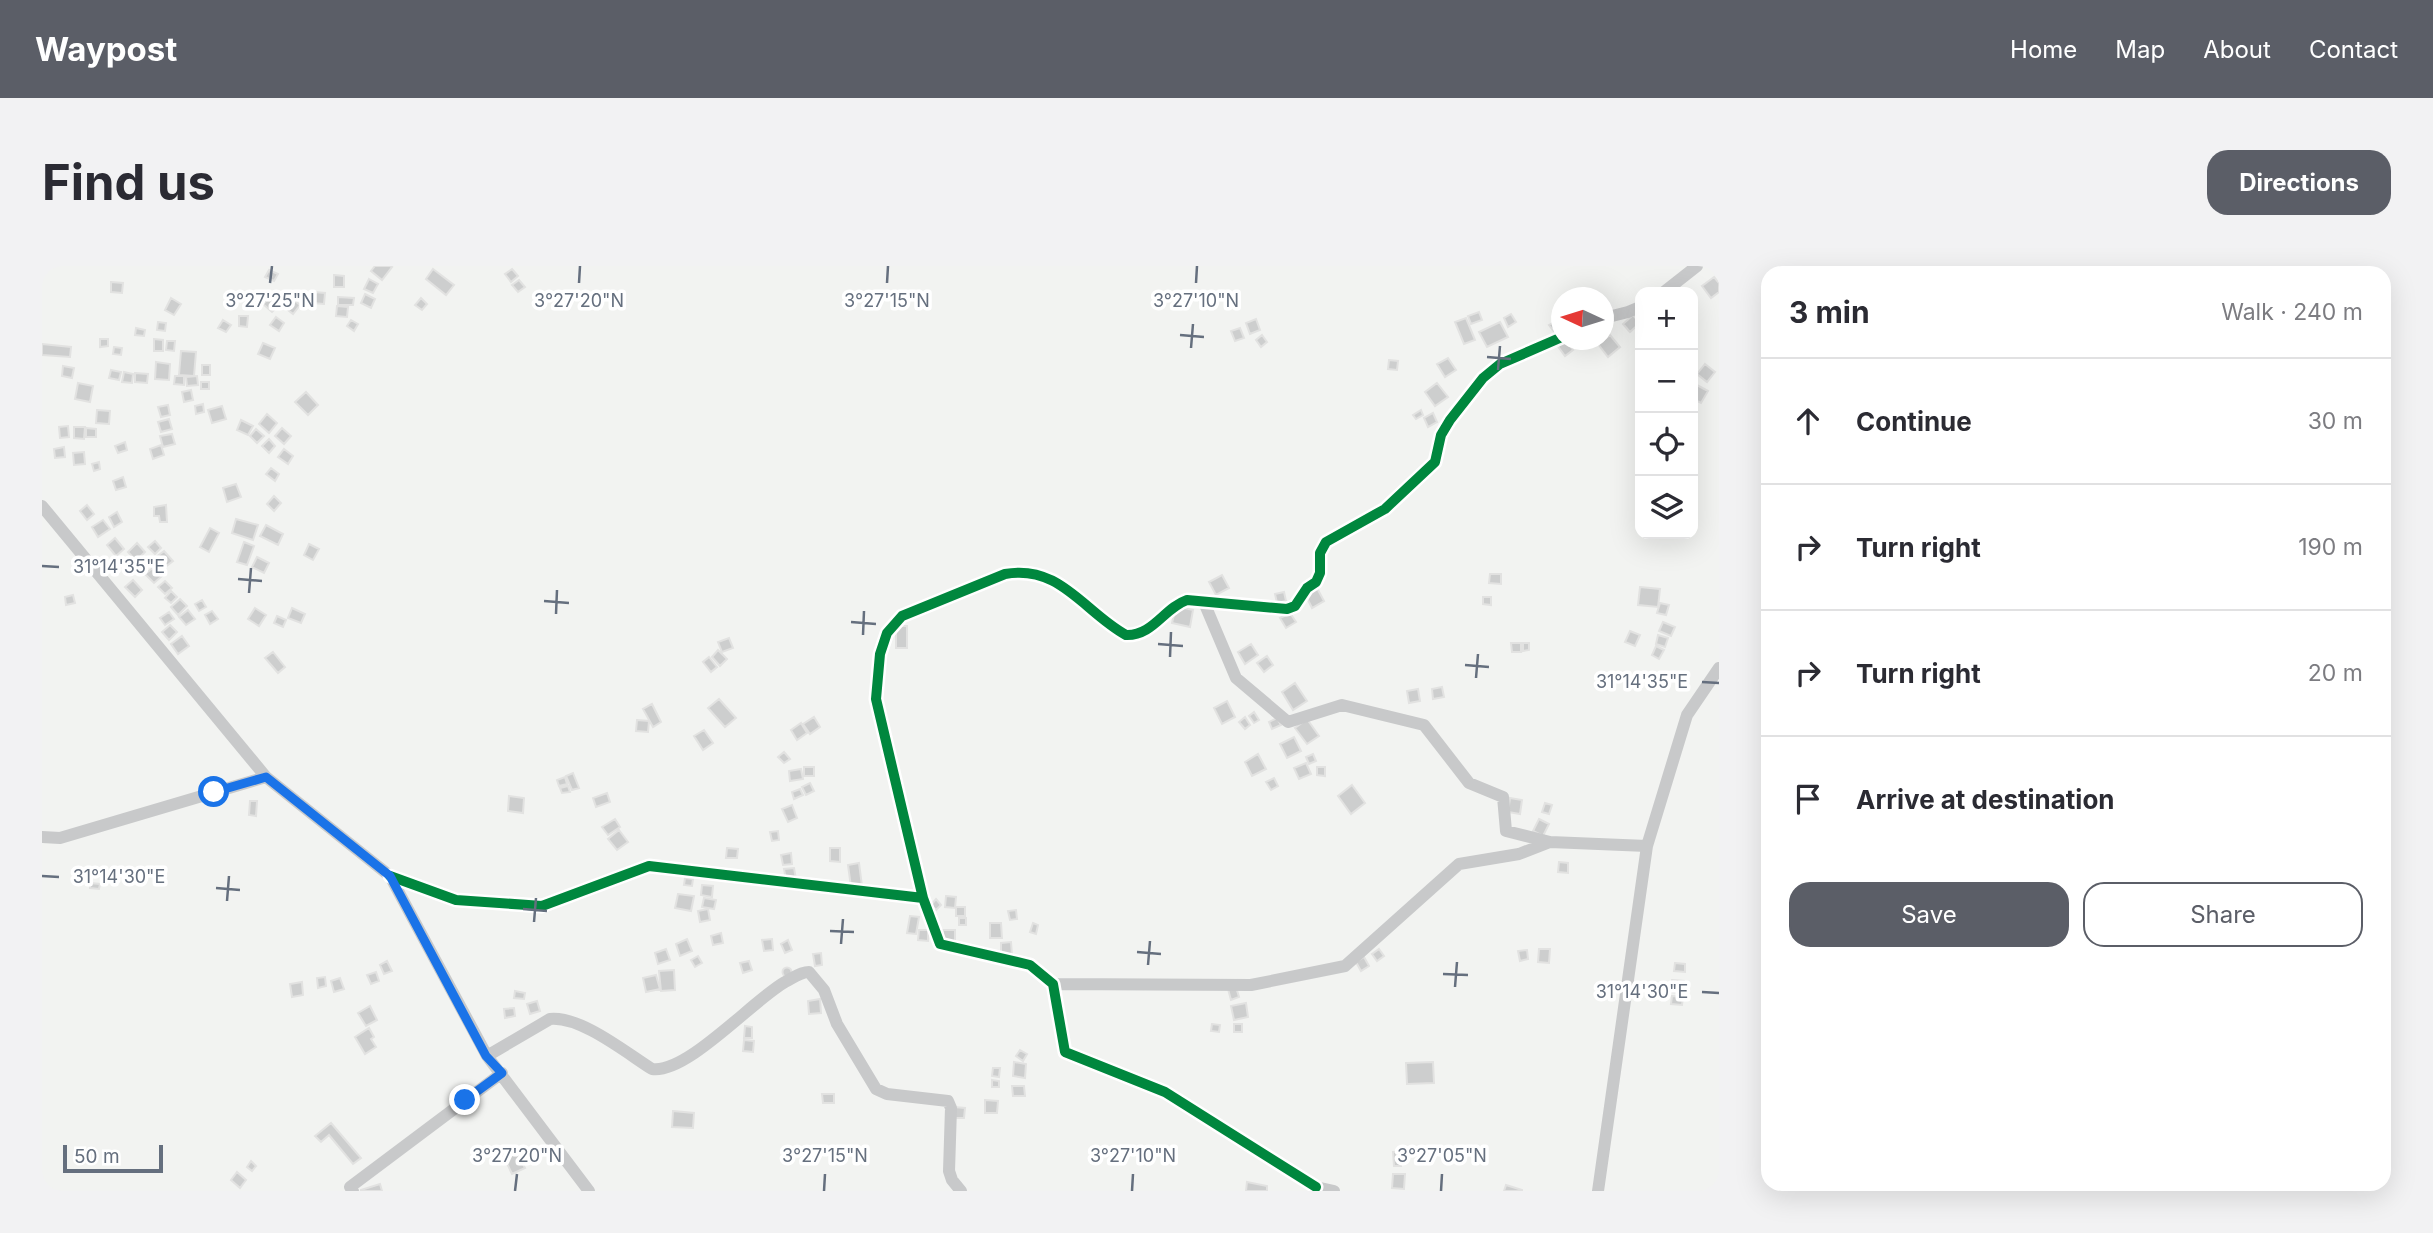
<!DOCTYPE html>
<html lang="en">
<head>
<meta charset="utf-8">
<style>
  body { margin:0; font-family:Inter,sans-serif; background:#f2f2f3; color:#2b2b33 }
  .controls { position:absolute; right:21px; top:21px; display:grid; overflow:hidden; border-radius:14px; box-shadow:0 7px 28px #0002 }
  .controls button { width:63px; height:63px; display:grid; place-items:center; padding:0; border:0; border-bottom:2px solid #e1e1e2; background:#fff; color:#2b2b33; font:35px sans-serif }
  .compass { position:absolute; left:1509px; top:21px; width:63px; height:63px; border-radius:50%; background:#fff; box-shadow:0 7px 28px #0002; rotate:274deg }
  .scale { position:absolute; left:21px; bottom:18px; width:100px; box-sizing:border-box; padding-left:7px; border:4px solid #656f7e; border-top:0; font-size:19px; line-height:24px; white-space:nowrap; color:#656f7e; -webkit-text-stroke:5px #fff; paint-order:stroke }
  .stop { position:absolute; width:21px; height:21px; margin:-16px; border:5px solid #1a73e8; border-radius:50%; background:#fff }
  .stop.end { background:#1a73e8; border-color:#fff; box-shadow:0 2px 7px #0008 }
  .list { margin:0; padding:0; list-style:none }
  h2 { display:flex; justify-content:space-between; align-items:center; height:91px; margin:0; padding:0 28px; font-size:30px }
  h2 small { font-size:23px; font-weight:400; color:#7c7c81 }
  .list li { display:grid; grid-template-columns:46px 1fr auto; gap:21px; align-items:center; box-sizing:border-box; height:126px; padding:0 28px; border-top:2px solid #e1e1e2 }
  .list b { display:block; font-size:26px; white-space:nowrap }
  .list em { font-size:23px; font-style:normal; color:#7c7c81 }
  .actions { display:flex; gap:14px; padding:21px 28px }
  .actions a { flex:1; padding:16px 0; border:2px solid #5b5e67; border-radius:21px; text-align:center; font-size:24px; color:#5b5e67 }
  .actions .main { background:#5b5e67; color:#fff }
  .icon { flex:none; width:38px; height:38px; fill:none; stroke:currentColor; stroke-width:2; stroke-linecap:round; stroke-linejoin:round }
  .map { position:relative; flex:none; width:1677px; height:925px; overflow:hidden; border-radius:21px }
  header { display:flex; align-items:center; gap:42px; box-sizing:border-box; height:98px; padding:0 35px; background:#5b5e67; color:#fff }
  header strong { font-size:33px }
  nav { display:flex; gap:38px; margin-inline-start:auto; font-size:24px }
  .intro { display:flex; align-items:center; justify-content:space-between; box-sizing:border-box; height:168px; padding:0 42px }
  h1 { margin:0; font-size:49px }
  .button { padding:18px 32px; border-radius:21px; background:#5b5e67; color:#fff; font-size:24px; font-weight:700 }
  main { display:flex; gap:42px; padding:0 42px }
  aside { flex:1; background:#fff; border-radius:21px; box-shadow:0 7px 28px #0002 }
  .map>svg:first-child { display:block }
</style>
</head>
<body>
<header>
<strong>Waypost</strong>
<nav><a>Home</a><a>Map</a><a>About</a><a>Contact</a></nav>
</header>
<div class="intro"><h1>Find us</h1><a class="button">Directions</a></div>
<main>
<div class="map">
<svg width="1677" height="925" viewBox="0 0 1677 925">
  <rect width="100%" height="100%" fill="#f2f3f1"/>
  <!-- building -->
  <path fill="#cdcece" stroke="#e2e2e1" stroke-width="2" d="M333 0H348L350 1 340 14 329 5Z
    M391 3 412 19 404 29 384 13Z
    M470 3 476 10 469 16 463 8Z
    M227 4 236 8 232 15 223 11Z
    M292 9 302 10V21H292Z
    M1672 11 1677 17V26L1669 32 1660 20Z
    M327 13 336 18 331 27 322 23Z
    M477 14 483 21 476 26 470 19Z
    M69 16 81 17 80 27 69 26Z
    M272 26 283 27 282 38 270 37Z
    M323 28 333 33 329 42 319 37Z
    M230 29 239 37 230 46 221 38Z
    M248 31 258 39 251 48 241 40Z
    M296 31 312 32 311 39H296Z
    M129 32 139 38 132 49 123 44Z
    M379 32 385 38 380 44 373 39Z
    M295 40 306 41 305 51 294 50Z
    M1437 46 1440 54 1429 58 1426 50Z
    M1469 48 1474 56 1466 61 1462 52Z
    M1591 49 1598 57 1588 66 1581 58Z
    M197 50H206L205 61 197 60Z
    M234 51 242 57 237 65 228 59Z
    M1424 52 1433 74 1422 78 1413 56Z
    M1214 53 1218 64 1208 68 1204 57Z
    M181 54 189 59 184 66 176 62Z
    M309 54 316 58 312 65 305 60Z
    M1516 54 1520 63 1513 67 1507 59Z
    M116 56 124 57 123 65 115 64Z
    M1458 56 1466 71 1445 81 1437 66Z
    M94 62 103 64 102 70 93 69Z
    M1198 62 1202 72 1193 75 1189 65Z
    M1220 69 1225 76 1219 81 1214 74Z
    M1568 69 1578 81 1566 91 1556 78Z
    M58 73H66V80L58 81Z
    M112 73 121 74V85H112Z
    M1524 74 1531 84 1523 90 1515 79Z
    M125 75H133L132 85 124 84Z
    M221 77 233 82 228 93 216 88Z
    M0 78 29 81 28 91 0 89Z
    M72 81 80 82 79 89 71 88Z
    M139 85 154 86 152 110 137 109Z
    M1406 92 1414 104 1403 111 1395 98Z
    M1347 94 1356 95 1355 104 1346 103Z
    M114 96 128 98 127 114 113 113Z
    M1663 98 1673 106 1665 116 1655 108Z
    M160 99H168V109H160Z
    M21 100 32 102 30 112 20 110Z
    M69 104 79 106 77 114 67 112Z
    M82 106 91 108 90 117 80 116Z
    M93 107 106 108 105 117 93 116Z
    M133 110H142V119L132 118Z
    M155 110 156 119 145 120 144 111Z
    M159 116H167V123H159Z
    M36 117 51 120 48 136 33 133Z
    M1395 117 1406 131 1393 140 1383 126Z
    M1653 118 1666 125 1659 137 1651 133Z
    M149 124 151 134 142 136 140 126Z
    M264 126 276 139 266 149 253 136Z
    M161 138 162 146 154 148 153 140Z
    M126 139 128 149 119 151 116 141Z
    M180 140 184 153 170 157 166 144Z
    M55 144 68 145 67 158 54 157Z
    M1379 144 1381 149 1374 153 1371 149Z
    M1391 147 1395 156 1386 161 1382 152Z
    M225 148 235 157 227 167 217 158Z
    M127 153 130 163 119 166 116 156Z
    M199 154 211 160 206 169 195 164Z
    M26 160 27 171 18 172 17 161Z
    M32 161H43L42 173 32 172Z
    M44 162 54 163V171H44Z
    M240 162 249 170 242 178 233 170Z
    M214 163 222 170 215 177 208 170Z
    M130 168 133 178 121 181 118 170Z
    M227 173 233 180 227 187 220 180Z
    M83 176 85 184 76 187 73 180Z
    M119 179 122 189 111 193 108 183Z
    M22 181 23 191 13 192 12 183Z
    M242 183 251 190 246 198 236 191Z
    M42 186 43 198 32 199 31 187Z
    M57 196 58 203 52 205 50 198Z
    M229 202 237 208 233 215 224 208Z
    M81 211 84 221 74 224 71 215Z
    M194 218 199 231 185 236 181 222Z
    M232 230 239 237 232 245 225 238Z
    M45 239 52 248 45 254 38 245Z
    M124 239 125 256H118L117 250H112V241Z
    M75 246 80 256 72 261 67 251Z
    M194 253 216 259 211 274 190 267Z
    M61 254 68 263 56 271 50 261Z
    M224 259 241 268 236 279 218 270Z
    M168 262 177 267 167 286 158 281Z
    M73 272 82 283 74 290 65 279Z
    M113 275 119 282 113 288 106 281Z
    M202 276 212 280 205 299 195 296Z
    M95 277 103 286 94 295 86 286Z
    M267 278 277 283 271 294 262 289Z
    M122 285 131 295 122 302 113 292Z
    M215 291 227 297 222 307 210 301Z
    M112 301 120 310 112 317 103 308Z
    M1448 308H1459V318L1447 317Z
    M1180 309 1187 322 1174 329 1167 316Z
    M91 314 100 324 93 331 83 321Z
    M123 315 130 322 123 328 116 321Z
    M1598 321 1618 323 1616 341 1596 339Z
    M1275 322 1282 335 1270 342 1263 328Z
    M129 325 135 331 129 337 123 332Z
    M1242 326 1244 335 1235 337 1233 328Z
    M31 329 33 337 24 339 23 331Z
    M1441 331H1449V339L1441 338Z
    M138 333 145 340 136 349 129 341Z
    M160 334 164 341 157 345 153 338Z
    M1618 337 1627 339 1624 349 1615 347Z
    M1134 340 1151 344 1148 361 1130 357Z
    M213 342 224 349 217 360 206 353Z
    M250 342 263 348 259 357 246 352Z
    M146 344 153 353 144 359 137 351Z
    M170 345 176 353 168 358 163 349Z
    M127 346 132 353 123 359 118 352Z
    M1248 347 1254 356 1244 362 1238 352Z
    M235 350 244 354 241 361 232 357Z
    M1621 356 1633 361 1629 370 1617 365Z
    M128 359 135 366 127 374 120 366Z
    M854 360H865V382H854Z
    M1588 365 1598 369 1593 380 1583 376Z
    M1616 369 1626 372 1623 381 1614 378Z
    M140 370 147 380 136 388 129 378Z
    M687 372 691 382 680 386 676 376Z
    M1469 377H1479V386H1470Z
    M1481 377H1487V384L1481 385Z
    M1209 378 1216 389 1203 398 1196 386Z
    M1614 380 1622 384 1617 393 1610 389Z
    M676 384 685 393 678 400 670 391Z
    M231 386 243 401 236 407 223 392Z
    M1225 390 1231 399 1222 406 1215 397Z
    M667 391 675 401 669 406 661 396Z
    M1253 417 1265 435 1251 444 1240 426Z
    M1400 421 1402 431 1391 433 1390 423Z
    M1376 423 1378 435 1367 437 1365 425Z
    M677 433 694 452 683 461 666 442Z
    M1185 435 1193 451 1180 458 1172 442Z
    M610 438 619 456 611 461 601 443Z
    M1212 446 1217 454 1212 457 1207 450Z
    M772 451 778 461 768 468 761 458Z
    M1203 451 1208 459 1203 463 1197 456Z
    M1235 452 1239 459 1230 463 1227 456Z
    M1265 453 1277 470 1265 478 1253 462Z
    M595 454 607 455 606 466 594 465Z
    M759 457 765 467 755 474 749 464Z
    M662 464 671 477 661 484 652 470Z
    M1252 471 1259 485 1245 492 1238 478Z
    M742 486 748 493 742 497 736 491Z
    M1216 488 1224 503 1210 510 1203 496Z
    M1271 488 1274 495 1267 498 1264 491Z
    M1264 497 1269 508 1257 513 1252 502Z
    M762 501H772V510H762Z
    M1275 501H1283V510L1275 509Z
    M759 503 761 513 748 515 747 505Z
    M531 507 537 522 530 524 524 510Z
    M523 511 525 518 517 520 515 514Z
    M1232 512 1236 520 1229 524 1224 516Z
    M768 517 772 525 764 529 760 521Z
    M1310 519 1323 537 1309 548 1296 530Z
    M526 520 528 526 520 527 518 522Z
    M758 523 761 529 752 533 750 526Z
    M565 527 568 536 554 541 551 532Z
    M467 530 482 532 481 547 466 545Z
    M1468 532 1480 534 1478 548 1466 546Z
    M208 535H215L214 550 207 549Z
    M1503 537 1510 539 1507 548 1500 546Z
    M750 539 755 552 746 556 740 543Z
    M573 553 578 561 566 569 560 561Z
    M1497 553 1507 558 1501 570 1491 565Z
    M577 564 586 576 575 584 566 573Z
    M736 565 737 574 730 575 728 566Z
    M685 582 696 583 695 592H684Z
    M788 582H798V596L788 595Z
    M749 587 750 598 741 599 739 589Z
    M1517 596 1526 597V607L1516 606Z
    M817 597 820 620 809 621 806 599Z
    M752 602 754 613 744 614 742 603Z
    M643 612 651 613 650 620 642 619Z
    M48 617 58 618 57 623 48 622Z
    M660 619 671 620 670 631 659 629Z
    M636 628 652 630 649 645 633 642Z
    M904 630 914 631 913 642 903 641Z
    M662 632 674 634 672 643 660 641Z
    M894 633 899 639 894 644 889 639Z
    M914 641H923V650H914Z
    M666 643 668 654 658 656 656 645Z
    M974 644 975 653 968 654 966 645Z
    M868 650 877 651 874 668 865 667Z
    M917 652H924V659H917Z
    M948 657H959L960 672H948Z
    M991 657 996 659 994 668 988 666Z
    M877 664H886V675L876 674Z
    M901 664H913V677H901Z
    M679 667 681 677 671 679 669 670Z
    M645 673 650 685 638 690 634 678Z
    M730 673 731 684 722 685 720 674Z
    M746 674 750 684 743 687 739 678Z
    M969 676 970 689H959V677Z
    M624 683 628 694 616 698 613 687Z
    M1337 683 1342 690 1335 695 1330 688Z
    M1497 683H1508L1507 697 1496 696Z
    M1485 684 1486 693 1478 695 1476 685Z
    M779 687 780 699 773 700 771 688Z
    M656 690 660 697 653 701 649 694Z
    M1322 691 1327 700 1319 705 1314 696Z
    M345 695 350 705 342 708 338 699Z
    M707 695 710 704 701 707 698 697Z
    M1633 697 1643 698V706L1632 705Z
    M740.5 706a4.5 4.5 0 1 1 9 0a4.5 4.5 0 1 1-9 0Z
    M632 704 633 724 619 725 617 705Z
    M334 706 337 715 329 718 325 709Z
    M614 709 618 723 604 726 601 712Z
    M283 711 284 720 276 722 275 712Z
    M298 712 302 723 292 726 289 715Z
    M1630 714 1642 715 1641 727 1628 726Z
    M260 716 261 729 250 731 248 718Z
    M1194 721 1197 731 1189 734 1186 723Z
    M473 725 483 727 482 733 472 732Z
    M1630 730 1641 731 1640 739 1629 738Z
    M778 733 779 747 767 748 766 735Z
    M495 735 498 745 488 748 485 738Z
    M1204 737 1206 751 1192 754 1189 740Z
    M328 740 335 754 324 760 316 747Z
    M472 742 473 750 463 752 462 743Z
    M1170 758 1178 759 1177 766 1169 765Z
    M1192 758H1200V766H1192Z
    M703 760 710 761V772H702Z
    M327 762 332 771 329 773 334 781 323 788 313 771Z
    M702 774 712 775 711 786 701 785Z
    M978 784 985 788 981 795 974 790Z
    M972 796 984 798 983 812 971 810Z
    M1391 796 1392 817 1365 818 1364 797Z
    M951 802H958L957 811 950 810Z
    M950 814 957 815V821H950Z
    M970 820H982L983 830H971Z
    M780 828H792V837H781Z
    M943 834 956 835 955 847H943Z
    M912 841 923 842 922 852H912Z
    M631 845 652 847 651 862 630 861Z
    M289 857 319 892 311 898 287 869 279 876 273 870Z
    M474 884 483 902 470 908 461 889Z
    M1351 886H1359V900H1352Z
    M209 895 214 900 210 905 205 901Z
    M195 906 204 914 198 922 189 914Z
    M1351 908H1363L1362 923 1350 922Z
    M1205 916 1225 920V925H1204Z
    M338 918 340 925H319V924Z
    M1464 919 1480 924V925H1462Z"/>
  <g fill="none" stroke-linecap="round" stroke-linejoin="round">
    <!-- street -->
    <path stroke="#c8c9ca" stroke-width="12" d="M1622 26 1655 0
      M1562 52 1586 46 1598 41
      M0 240 224 511 348 610 445 790 547 925
      M1161 334 1194 412 1246 456 1300 439 1382 459 1427 517 1461 531 1464 565 1508 576 1605 580
      M0 571 18 572 224 511
      M348 610 414 634 500 640 607 600 881 632 898 678 988 699 1011 718 1023 786 1123 826 1274 921
      M881 632 834 433 838 388 845 367 860 350 963 308C1018 298 1042 346 1084 369 1111 370 1122 342 1145 334L1245 343 1253 340 1265 322 1274 316 1278 307V287L1284 276 1343 243 1393 196 1399 169 1408 154 1441 112 1458 98 1520 71
      M1011 718 1209 719 1303 700 1417 598 1477 588 1508 576
      M445 790 508 753C539 750 583 786 610 803 645 808 711 734 743 716 751 712 758 706 767 706L782 724 795 758 834 823 845 828 906 835 909 842 907 905 910 914 919 925
      M311 925 308 921 460 807
      M1273 925 1274 921 1292 925
      M1556 925 1605 580 1645 449 1677 402"/>
    <!-- cycleway casing -->
    <g stroke="#fff" stroke-width="15">
      <path id="cycleway" d="M348 610 414 634 500 640 607 600 881 632 898 678 988 699 1011 718 1023 786 1123 826 1274 921
        M881 632 834 433 838 388 845 367 860 350 963 308C1018 298 1042 346 1084 369 1111 370 1122 342 1145 334L1245 343 1253 340 1265 322 1274 316 1278 307V287L1284 276 1343 243 1393 196 1399 169 1408 154 1441 112 1458 98 1520 71"/>
    </g>
    <!-- cycleway -->
    <use href="#cycleway" stroke="#00873e" stroke-width="10"/>
  </g>
  <g fill="none" stroke-linecap="round" stroke-linejoin="round">
    <!-- route -->
    <path stroke="#1a73e8" stroke-width="9" d="M172 526 224 511 348 610 444 790 460 807 423 834"/>
  </g>
  <!-- ticks -->
  <path fill="none" stroke="#656f7e" stroke-width="2.5" d="M228 17 230 0M537 17 538 0M845 17 846 0M1154 17 1155 0M1138 69 1162 71M1149 82 1151 58M1445 91 1469 93M1456 104 1458 80M0 300 17 301M196 313 220 315M207 327 209 302M502 335 527 337M514 348 515 324M809 356 834 358M821 369 822 345M1116 378 1141 380M1128 391 1129 366M1423 399 1447 401M1434 412 1436 388M1660 416 1677 417M0 610 17 611M174 622 198 624M185 635 187 610M481 643 505 645M492 656 494 632M788 665 812 666M799 678 801 653M1095 686 1119 688M1106 699 1108 675M1401 708 1426 709M1413 721 1415 696M1660 726 1677 727M473 925 475 908M782 925 783 908M1090 925 1091 908M1399 925 1400 908"/>
  <g font-size="18" text-anchor="middle" fill="#656f7e" stroke="#fff" stroke-width="7" stroke-linejoin="round" paint-order="stroke">
    <text x="228" y="41">3°27'25"N</text>
    <text x="537" y="41">3°27'20"N</text>
    <text x="845" y="41">3°27'15"N</text>
    <text x="1154" y="41">3°27'10"N</text>
    <text x="77" y="307">31°14'35"E</text>
    <text x="1600" y="422">31°14'35"E</text>
    <text x="77" y="617">31°14'30"E</text>
    <text x="1600" y="732">31°14'30"E</text>
    <text x="475" y="896">3°27'20"N</text>
    <text x="783" y="896">3°27'15"N</text>
    <text x="1091" y="896">3°27'10"N</text>
    <text x="1400" y="896">3°27'05"N</text>
  </g>
</svg>
<div class="controls">
<button>+</button>
<button>−</button>
<button><svg class="icon" aria-label="locate" viewBox="0 0 24 24"><circle cx="12" cy="12" r="6"/><path d="M12 2v4M12 18v4M2 12h4M18 12h4"/></svg></button>
<button><svg class="icon" aria-label="layers" viewBox="0 0 24 24"><path d="M12 4l9 5-9 5-9-5zM3 14l9 5 9-5"/></svg></button>
</div>
<svg class="compass" viewBox="-18 -18 36 36"><path d="M0-13l5 13h-10z" fill="#e53935"/><path d="M0 13l5-13h-10z" fill="#7c7c81"/></svg>
<div class="scale">50 m</div>
<div class="stop" style="left:172px;top:526px"></div>
<div class="stop end" style="left:423px;top:834px"></div>
</div>
<aside>
<h2>3 min<small>Walk · 240 m</small></h2>
<ul class="list">
<li><svg class="icon" aria-label="ahead" viewBox="0 0 24 24"><path d="M12 20V5M6 11l6-6 6 6"/></svg><div><b>Continue</b></div><em>30 m</em></li>
<li><svg class="icon" aria-label="right" viewBox="0 0 24 24"><path d="M7 20v-9h11M14 6l5 5-5 5"/></svg><div><b>Turn right</b></div><em>190 m</em></li>
<li><svg class="icon" aria-label="right" viewBox="0 0 24 24"><path d="M7 20v-9h11M14 6l5 5-5 5"/></svg><div><b>Turn right</b></div><em>20 m</em></li>
<li><svg class="icon" aria-label="arrive" viewBox="0 0 24 24"><path d="M6 21V4h12l-3 4 3 4H6"/></svg><div><b>Arrive at destination</b></div></li>
</ul>
<div class="actions"><a class="main">Save</a><a>Share</a></div>
</aside>
</main>
</body>
</html>
